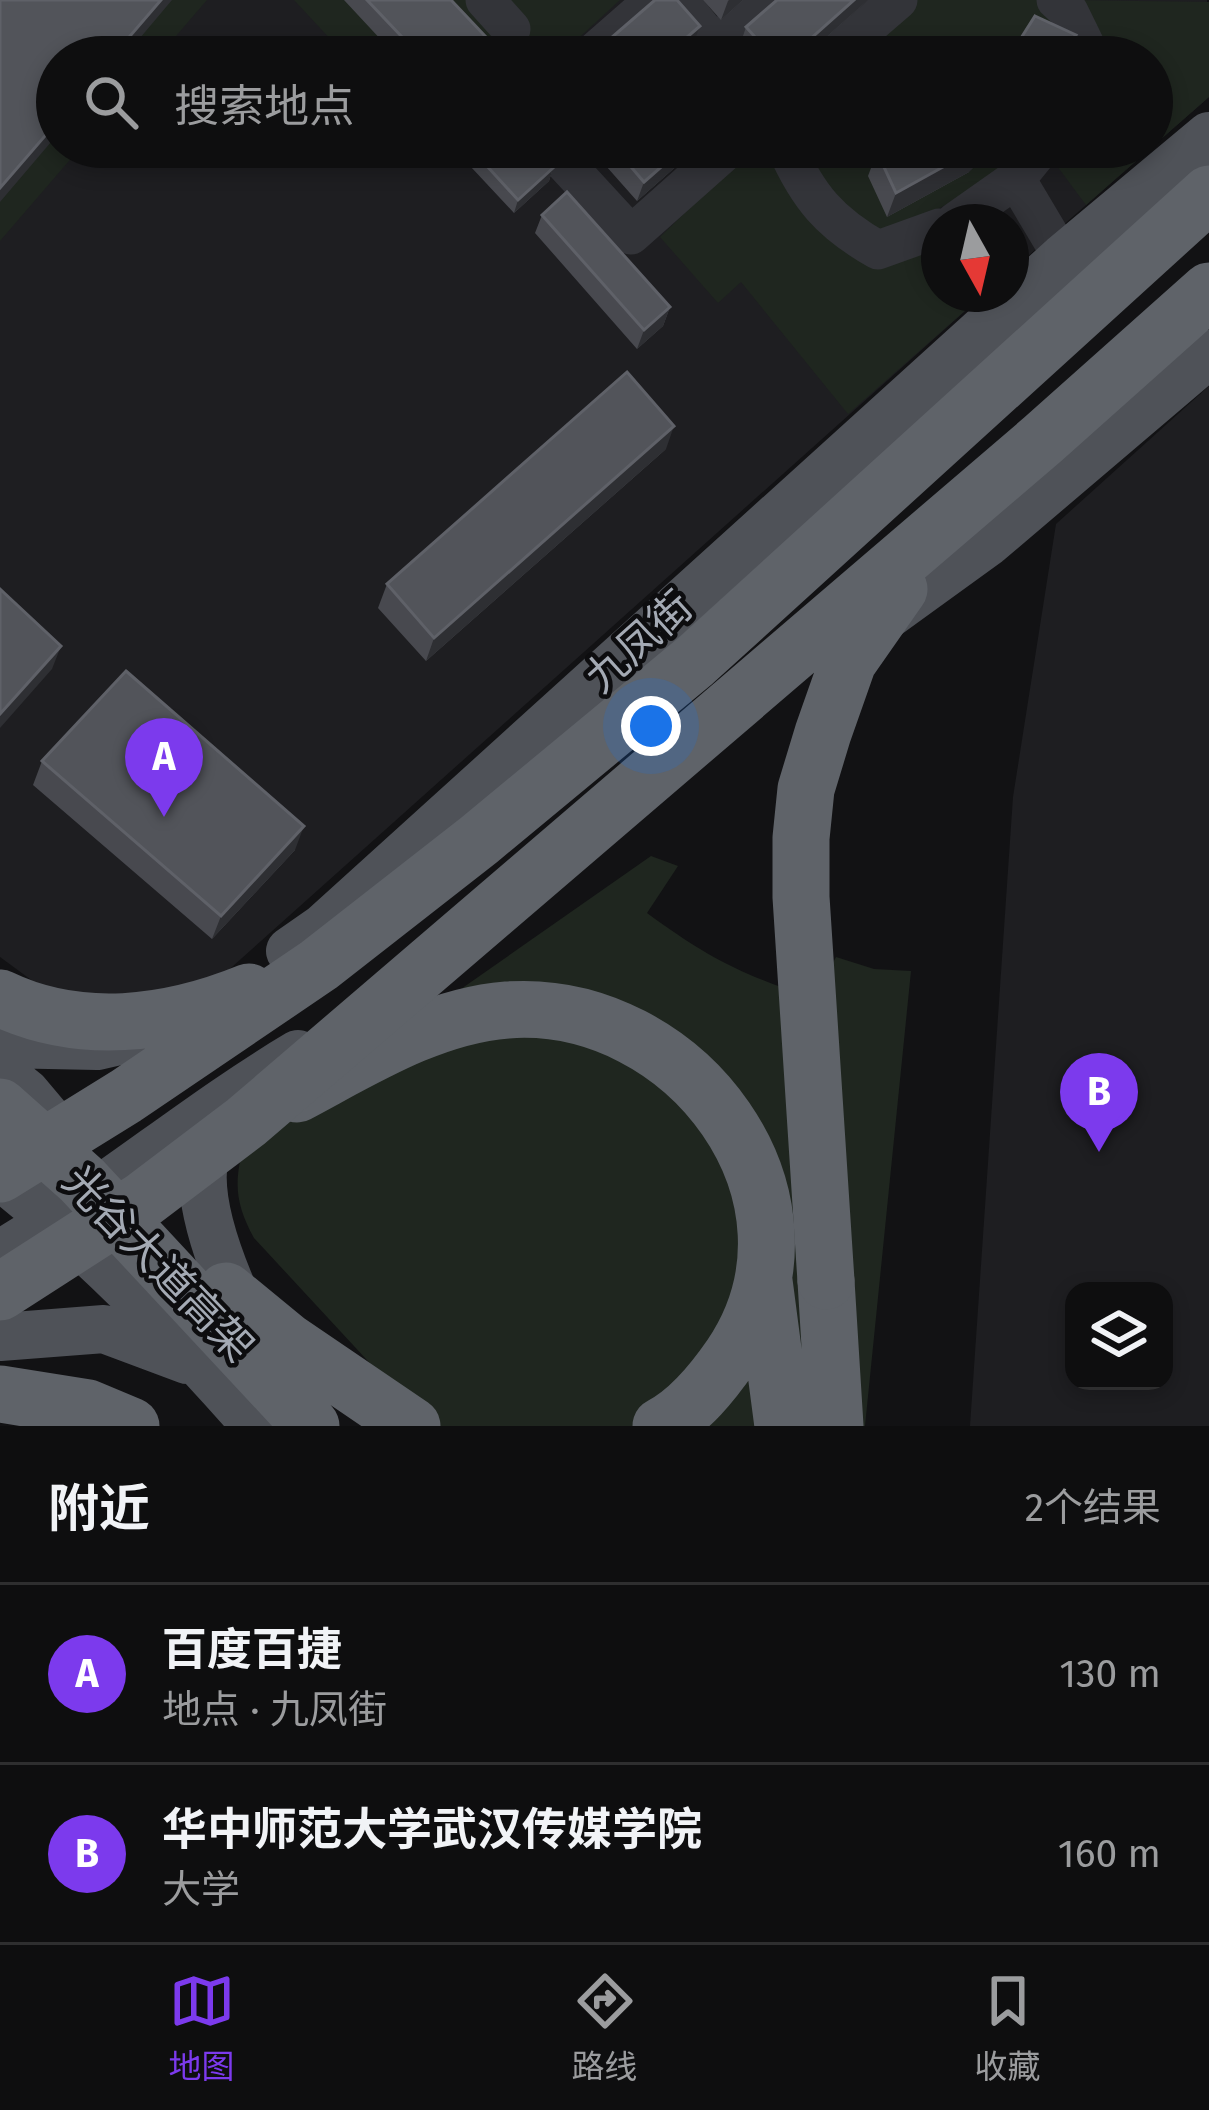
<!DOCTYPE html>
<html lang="zh">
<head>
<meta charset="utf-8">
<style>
  body { margin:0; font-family:"Fira Sans","Noto Sans SC",sans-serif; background:#1c1c1d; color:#f1f3f6 }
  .controls { position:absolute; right:36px; bottom:36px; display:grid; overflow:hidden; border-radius:24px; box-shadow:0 6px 18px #0003 }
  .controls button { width:108px; height:108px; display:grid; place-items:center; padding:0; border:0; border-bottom:3px solid #2e2e2f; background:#0e0e0f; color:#f1f3f6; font:60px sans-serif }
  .compass { position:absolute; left:921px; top:204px; width:108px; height:108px; border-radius:50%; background:#0e0e0f; box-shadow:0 6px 18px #0003; rotate:172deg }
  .you { position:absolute; left:651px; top:726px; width:42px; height:42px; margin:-30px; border:9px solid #fff; border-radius:50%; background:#1a73e8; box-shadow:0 0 0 18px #1a73e833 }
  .badge { display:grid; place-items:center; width:78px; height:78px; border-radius:50%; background:#7c3aed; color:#fff; font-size:39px; font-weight:700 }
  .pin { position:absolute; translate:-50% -99px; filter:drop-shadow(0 3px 6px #0008) }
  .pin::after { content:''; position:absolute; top:63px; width:42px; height:36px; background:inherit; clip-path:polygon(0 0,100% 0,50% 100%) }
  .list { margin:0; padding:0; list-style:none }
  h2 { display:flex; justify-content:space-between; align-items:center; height:156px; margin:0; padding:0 48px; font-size:51px }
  h2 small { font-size:39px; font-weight:400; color:#9b9c9e }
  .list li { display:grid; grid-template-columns:78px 1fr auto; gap:36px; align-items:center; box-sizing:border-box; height:180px; padding:0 48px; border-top:3px solid #2e2e2f }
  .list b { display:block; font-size:45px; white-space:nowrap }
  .list p { margin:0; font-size:39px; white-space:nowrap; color:#9b9c9e }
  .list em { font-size:39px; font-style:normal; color:#9b9c9e }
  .icon { flex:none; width:66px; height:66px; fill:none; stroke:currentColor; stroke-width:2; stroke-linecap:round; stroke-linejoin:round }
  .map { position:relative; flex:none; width:1209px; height:1426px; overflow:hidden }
  .search { position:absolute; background:#0e0e0f; box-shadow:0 6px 18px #0003; left:36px; right:36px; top:36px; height:132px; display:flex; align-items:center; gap:30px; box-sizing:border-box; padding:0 42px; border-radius:66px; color:#9b9c9e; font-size:45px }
  .sheet { height:516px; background:#0e0e0f }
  nav { display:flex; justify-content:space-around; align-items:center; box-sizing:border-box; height:168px; border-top:3px solid #2e2e2f; background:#0e0e0f; font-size:33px; color:#9b9c9e }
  nav a { display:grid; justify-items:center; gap:6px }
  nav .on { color:#7c3aed }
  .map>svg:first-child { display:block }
</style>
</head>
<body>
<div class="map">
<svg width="1209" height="1426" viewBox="0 0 1209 1426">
  <rect width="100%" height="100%" fill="#121214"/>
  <!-- built -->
  <path fill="#1e1e21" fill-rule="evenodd" d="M0 0H1207L1209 97 1011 271V222H939V294H984L176 1017 49 993 0 957ZM57 57H1152V147H57Z
    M1209 386V1426H970L1013 797 1056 524ZM1074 1291H1164V1381H1074Z"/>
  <!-- green -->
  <path fill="#1f261f" d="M0 0H207L158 57H57V147H81L0 241Z
    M294 0H620L558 57H347Z
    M915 0H1038L1074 57H847Z
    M1069 0 1209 2V97L1086 205 1054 162 1062 147H1152V57H1099Z
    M753 147H763L827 234 939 245V294H984L848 414 741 282 718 303 660 237Z
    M804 147H1021C982 192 928 214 875 239L851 226Z
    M651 856 678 866 647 913C707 957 743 976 815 998L836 957 874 969 911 971 865 1426H428L254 1238C234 1201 234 1181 245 1140Z"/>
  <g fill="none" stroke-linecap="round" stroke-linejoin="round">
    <!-- minor -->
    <path stroke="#333439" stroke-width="39" d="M485 0 511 29
      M678 0 725 57
      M1056 0 1069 12 1091 57
      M589 57 654 0
      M702 57 764 0
      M832 57 898 0
      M550 147 631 235 730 147
      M786 147C808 197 830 223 878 250L939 228
      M1016 179 1063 258
      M955 222 1016 179 1042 147"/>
    <!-- major -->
    <path stroke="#4f5258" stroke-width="48" d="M872 626 988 542 1209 354
      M290 951 323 928 1063 258 1209 136
      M0 1044 97 1046 123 1040
      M0 1072 26 1093 58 1131
      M218 1128C214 1136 207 1146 205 1155 194 1203 227 1280 248 1324
      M0 1176C93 1249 178 1337 256 1426
      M0 1254C104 1194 195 1115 298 1054
      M0 1337 104 1329 187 1360"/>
    <!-- highway -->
    <path stroke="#5f6369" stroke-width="57" d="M297 1094C363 1059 431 1016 507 1010 685 997 838 1198 731 1356 713 1382 690 1411 661 1426
      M764 1281 783 1426
      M826 1281 835 1426
      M0 1394 88 1408 131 1426"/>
    <!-- highway-bridge -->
    <path stroke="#5f6369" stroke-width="57" d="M0 998C79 1036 168 1025 249 992
      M0 1107 82 1180 311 1426
      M0 1174 126 1096 319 965 479 840 694 662 1209 194
      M826 1281 801 897V838L806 789 823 733 848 662 899 589
      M226 1291 287 1341 412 1426
      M0 1292 143 1200 246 1122 1043 439 1209 291"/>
  </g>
  <!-- wall -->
  <path fill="#48494f" d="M344 0H451L501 57H397Z
    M703 0H743L721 20Z
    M777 0H868L804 57H750L740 45 746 27Z
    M614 147H698L637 201 606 166Z
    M877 152 969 172 887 217 868 176Z
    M476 154 553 168 549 181 514 213 471 167Z
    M542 215 670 307 663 326 637 349 535 233Z
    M666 449 426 661 378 608 387 584Z
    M42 761 295 850 212 939 33 785Z"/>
  <!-- shaded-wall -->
  <path fill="#2e2f33" d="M161 0H172L124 57H112Z
    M729 0H743L721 20 728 1Z
    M854 0H868L804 57H790Z
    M700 26 693 44 679 57H664Z
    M1076 35 1068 57H1059Z
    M57 122V135L0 202V188Z
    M684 147H698L637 201 644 182Z
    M979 147H995L969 172 887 217 896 193Z
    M553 168 549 181 514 213 518 200Z
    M670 307 663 326 637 349 644 330Z
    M674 426 666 449 426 661 434 638Z
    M61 646 52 669 0 728V714Z
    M304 826 295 850 212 939 221 916Z"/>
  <!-- building -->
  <path fill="#52545a" stroke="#5f6168" stroke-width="3" d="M0 0H161L112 57H57V122L0 188Z
    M367 0H451L502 54 499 57H421Z
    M655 0H677L700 26 664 57H589Z
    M777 0H854L790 57H773L746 27Z
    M1035 16 1076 35 1059 57H1009Z
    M484 147H534L553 168 518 200 476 154Z
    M614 147H684L644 182Z
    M890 147H979L896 193 877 152Z
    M567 192 670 307 644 330 542 215Z
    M627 372 674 426 434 638 387 584Z
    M0 589 61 646 0 714Z
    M126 671 304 826 221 916 42 761Z"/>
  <g text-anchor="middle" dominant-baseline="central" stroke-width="9" stroke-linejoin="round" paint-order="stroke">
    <!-- street labels -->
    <g font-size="42" fill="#a4aab4" stroke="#0d0d0f">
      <text transform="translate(639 642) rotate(-42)">九凤街</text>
      <text transform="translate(158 1264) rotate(46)">光谷大道高架</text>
    </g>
  </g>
</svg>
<div class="controls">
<button><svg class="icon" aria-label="layers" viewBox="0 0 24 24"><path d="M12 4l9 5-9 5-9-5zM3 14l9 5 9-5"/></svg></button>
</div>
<svg class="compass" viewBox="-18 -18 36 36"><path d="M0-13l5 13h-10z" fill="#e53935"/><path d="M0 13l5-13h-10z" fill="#9b9c9e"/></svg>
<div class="you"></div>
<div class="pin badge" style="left:164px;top:817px">A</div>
<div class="pin badge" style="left:1099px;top:1152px">B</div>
<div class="search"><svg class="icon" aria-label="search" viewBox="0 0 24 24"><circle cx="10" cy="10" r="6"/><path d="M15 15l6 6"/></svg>搜索地点</div>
</div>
<section class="sheet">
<h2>附近<small>2个结果</small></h2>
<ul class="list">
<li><span class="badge">A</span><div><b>百度百捷</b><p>地点 · 九凤街</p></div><em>130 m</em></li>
<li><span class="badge">B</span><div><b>华中师范大学武汉传媒学院</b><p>大学</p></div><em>160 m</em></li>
</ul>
</section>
<nav>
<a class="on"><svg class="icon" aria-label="map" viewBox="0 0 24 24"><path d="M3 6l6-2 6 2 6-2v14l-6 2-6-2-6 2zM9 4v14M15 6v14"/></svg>地图</a>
<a><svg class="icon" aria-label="directions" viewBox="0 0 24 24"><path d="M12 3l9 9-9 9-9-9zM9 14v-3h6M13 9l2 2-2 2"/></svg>路线</a>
<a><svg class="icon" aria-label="saved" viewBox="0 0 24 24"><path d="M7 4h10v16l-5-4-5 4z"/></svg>收藏</a>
</nav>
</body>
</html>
